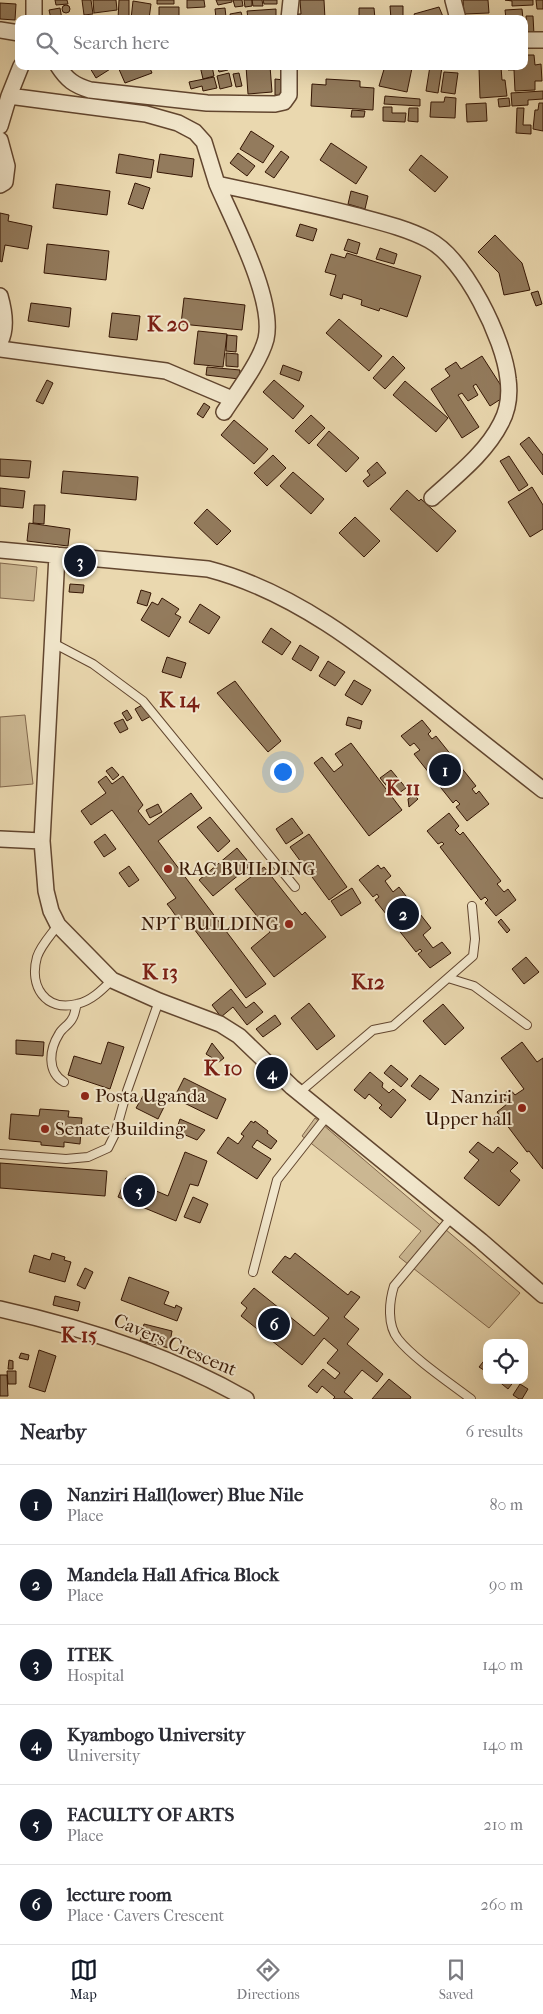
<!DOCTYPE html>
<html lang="en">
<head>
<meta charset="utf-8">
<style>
  body { margin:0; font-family:"IM FELL French Canon",serif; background:#f7f7f7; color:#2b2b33 }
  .controls { position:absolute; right:15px; bottom:15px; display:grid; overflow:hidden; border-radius:10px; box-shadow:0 5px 20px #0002 }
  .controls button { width:45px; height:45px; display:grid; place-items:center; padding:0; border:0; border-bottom:1px solid #e1e1e2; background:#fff; color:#2b2b33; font:25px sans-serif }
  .you { position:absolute; left:282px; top:771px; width:18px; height:18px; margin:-12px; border:4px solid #fff; border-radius:50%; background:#1a73e8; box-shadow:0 0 0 8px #1a73e833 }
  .badge { display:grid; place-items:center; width:32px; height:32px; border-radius:50%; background:#111827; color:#fff; font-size:16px; font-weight:700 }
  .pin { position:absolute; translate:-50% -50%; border:2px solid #fff; box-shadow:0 1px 5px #0006 }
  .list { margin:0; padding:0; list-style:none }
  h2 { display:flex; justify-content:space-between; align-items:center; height:65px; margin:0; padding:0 20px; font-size:21px }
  h2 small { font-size:16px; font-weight:400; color:#7c7c81 }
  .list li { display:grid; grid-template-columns:32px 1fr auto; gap:15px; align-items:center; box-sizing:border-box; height:80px; padding:0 20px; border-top:1px solid #e1e1e2 }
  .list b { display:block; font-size:19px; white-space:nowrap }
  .list p { margin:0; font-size:16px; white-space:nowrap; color:#7c7c81 }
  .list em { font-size:16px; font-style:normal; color:#7c7c81 }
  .icon { flex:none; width:28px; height:28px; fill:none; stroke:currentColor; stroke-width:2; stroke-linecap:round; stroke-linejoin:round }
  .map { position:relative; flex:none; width:543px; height:1399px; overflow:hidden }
  .search { position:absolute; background:#fff; box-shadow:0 5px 20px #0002; left:15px; right:15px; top:15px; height:55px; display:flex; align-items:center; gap:12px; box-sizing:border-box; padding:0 18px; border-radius:10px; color:#7c7c81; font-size:19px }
  .sheet { height:545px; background:#fff }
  nav { display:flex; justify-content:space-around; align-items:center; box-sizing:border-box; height:70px; border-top:1px solid #e1e1e2; background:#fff; font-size:14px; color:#7c7c81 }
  nav a { display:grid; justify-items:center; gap:2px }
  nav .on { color:#111827 }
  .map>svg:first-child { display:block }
</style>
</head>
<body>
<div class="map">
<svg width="543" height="1399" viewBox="0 0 543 1399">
  <rect width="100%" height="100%" fill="#ead8af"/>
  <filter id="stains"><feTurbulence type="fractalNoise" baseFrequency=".004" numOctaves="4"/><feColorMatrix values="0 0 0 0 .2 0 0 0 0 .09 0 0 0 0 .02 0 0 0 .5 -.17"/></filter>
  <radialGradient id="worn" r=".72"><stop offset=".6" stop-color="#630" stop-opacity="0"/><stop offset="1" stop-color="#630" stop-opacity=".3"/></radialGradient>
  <!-- green -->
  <path fill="#cbb792" stroke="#80664b" d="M0 563 37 567 34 601 0 598Z
    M25 715 33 784 0 787V717Z
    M315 1118 520 1293 489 1328 399 1257 421 1231 302 1136Z"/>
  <!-- building -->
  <path fill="#937b5d" stroke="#351604" d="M55 0H67L68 4 56 5Z
    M82 0H91L93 14 84 15Z
    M93 0H116L117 10 94 13Z
    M119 0H129V19H118Z
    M157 0H174V4H157Z
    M187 0H204L205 7 187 8Z
    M216 0H232V2L218 5Z
    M233 0H242L243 6 235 7Z
    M244 0H252V6L245 7Z
    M252 0H262L263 6H253Z
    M263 0H277V4H264Z
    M300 0H324L325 19H298V14H301Z
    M463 0H488L489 13 464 14Z
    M505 0H533V5L512 6V1Z
    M536 0H543V9H537Z
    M133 1 151 4 149 19H131Z
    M0 3 16 4 15 20 0 19Z
    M62 9a4 4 0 1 1 8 0a4 4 0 1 1-8 0Z
    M390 6H403V19H391Z
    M159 7H179V19H159Z
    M439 7 444 19H416L414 14Z
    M60 8 62 19H51L49 10Z
    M225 8 226 17 216 18 215 9Z
    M359 8H374L375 19H359Z
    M276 9V19H248L247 11Z
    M522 9 523 19H506L505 10Z
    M241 12 243 19H231L230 14Z
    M526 16H533L534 35H528Z
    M524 55H534L535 65 541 64 542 81H535V90L515 91 514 70H508V66H524Z
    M93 66H115L96 78 90 68Z
    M149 66 152 73 125 83 118 67Z
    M200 66H212L214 76 203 79Z
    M217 66H227L228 70 219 72Z
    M246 66H270L272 92 248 94Z
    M385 66 412 68 407 92 379 86Z
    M430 66 442 67 438 93 426 91Z
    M501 67 502 80H505L507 96 480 98 479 68Z
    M444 72 458 73 455 94 441 92Z
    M229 73 232 86 220 89 217 76Z
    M239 73 242 86 236 87 233 74Z
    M214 77 217 88 203 91 202 86 191 89 189 82Z
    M275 79 284 80 283 96 275 95Z
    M326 79 360 81V87L374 88 373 110 311 106 312 84 326 85Z
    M543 91V99L528 100V105L512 106 511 93Z
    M385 96 420 99V106L384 104Z
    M445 97 456 98 455 118 430 117 431 102H444Z
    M509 98 510 106 499 107 498 99Z
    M486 103 487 121 467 122 466 104Z
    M539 103H543V131L533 129 535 110H538Z
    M383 107H392V113H406L405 122 383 121Z
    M409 108H418V122L408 121Z
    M517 108H524L523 125H531V134L516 133Z
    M352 110 365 111 364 117H351Z
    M251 131 274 146 263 163 240 149Z
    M331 143 367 167 356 184 320 160Z
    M281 151 289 157 274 178 265 172Z
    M238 153 255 166 247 176 230 163Z
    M119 154 154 160 151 178 116 173Z
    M160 154 194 159 192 177 157 172Z
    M421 155 448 177 435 192 409 170Z
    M135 183 150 188 143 209 128 204Z
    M56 184 110 191 107 215 53 208Z
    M351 191 368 196 365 209 348 204Z
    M0 213 9 215 8 221 32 226 28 249 5 245 2 262 0 261Z
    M300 224 317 229 313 241 296 236Z
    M495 235 522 263 530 290 504 295 499 273 478 252Z
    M348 239 360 243 357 254 344 250Z
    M47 244 109 251 106 280 44 273Z
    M380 248 397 254 394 264 376 259Z
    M347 253 421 276 407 317 380 308 379 311 361 305 362 300 343 294 342 299 330 295 336 275 325 272 331 254 345 258Z
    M538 291 542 304 536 306 531 293Z
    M184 298 245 305 242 330 181 324Z
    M31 303 71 308 69 327 28 321Z
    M112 313 140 316 137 340 109 337Z
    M339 319 382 356 369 371 326 333Z
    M198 331 227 334 223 367 194 364Z
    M227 335 237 336 236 352 226 351Z
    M226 353 238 354V367L226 366Z
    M393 356 405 368 385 389 373 378Z
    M482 356 507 395 490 406 476 384 473 386 478 395 468 401 462 393 458 395 479 427 462 438 431 389 450 376 445 369 456 362 461 369Z
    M283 365 302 372 299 381 280 374Z
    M207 367 240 370 239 379 206 375Z
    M47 380 53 383 43 404 36 401Z
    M274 380 304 406 293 419 263 392Z
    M405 381 448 418 436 432 393 395Z
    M204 403 210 407 203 418 197 414Z
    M311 415 325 428 309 444 295 431Z
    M234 420 268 449 254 464 221 435Z
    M329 431 359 458 346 472 317 445Z
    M529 437 543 455V475L520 444Z
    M273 455 286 468 267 486 254 473Z
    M509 456 528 485 519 491 500 461Z
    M0 459 31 461 29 478 0 476Z
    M377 462 386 473 368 487 363 481 370 475 367 471Z
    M63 471 138 477 136 500 61 493Z
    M293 472 324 499 311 514 280 486Z
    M532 487 543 505V529L530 537 508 502Z
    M0 488 25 491 23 508 0 506Z
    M407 490 419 501 421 499 456 531 437 552 390 509Z
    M34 505H45L44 524 33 523Z
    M207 509 231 531 217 545 194 523Z
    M355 517 380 541 364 557 339 533Z
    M29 523 70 529 68 546 27 541Z
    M70 584 84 585 83 593 69 592Z
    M141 590 151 593 147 606 137 603Z
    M162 598 179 609 175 614 181 617 169 637 141 620 152 602 158 605Z
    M200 604 220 617 209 634 189 622Z
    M271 628 291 642 282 655 262 642Z
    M300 645 319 657 311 671 292 659Z
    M167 657 186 663 181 678 162 672Z
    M328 661 345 672 335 686 319 676Z
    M354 680 371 690 362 705 345 695Z
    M235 681 281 741 268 752 217 693Z
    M144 704 151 716 142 721 135 709Z
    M127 710 132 718 127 721 122 713Z
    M348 717 362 721 360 729 346 725Z
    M123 719 128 729 120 733 114 723Z
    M422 720 431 731 428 734 432 739 436 736 476 786 472 789 476 794 479 791 489 804 467 821 456 807 460 804 456 800 453 803 414 754 420 750 414 743 410 746 401 736Z
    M351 743 402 810 369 836 314 763 322 757 334 772 343 765 335 754Z
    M112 767 119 775 113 780 106 771Z
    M391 770 406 788 395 796 380 778Z
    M106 776 112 784 123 776 143 805 138 811 149 825 191 793 202 808 158 841 266 984 246 998 185 917 178 919 171 909 167 904 176 898 112 810 91 825 81 811 106 793 98 782Z
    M414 795 418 799 409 807 408 799Z
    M158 804 162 812 150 818 146 810Z
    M449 813 459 826 455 830 460 835 463 832 501 881 497 884 504 892 508 889 516 900 496 916 485 903 488 900 485 897 481 900 440 847 444 844 442 842 438 844 427 831Z
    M210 817 230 841 218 852 197 827Z
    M292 818 303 833 286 844 276 829Z
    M105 834 116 849 104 857 94 842Z
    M309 834 347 887 329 900 290 847Z
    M237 848 251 865 213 896 199 880Z
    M378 865 381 869 384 867 391 876 385 881 393 892 399 887 431 928 423 935 433 948 442 942 451 953 430 968 418 954 422 951 420 949 416 952 375 900 379 897 377 894 373 897 359 880Z
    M129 866 139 880 129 887 119 873Z
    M264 867 302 915 305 912 326 937 274 977 251 948 270 932 235 889Z
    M352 888 361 903 341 916 331 901Z
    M501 919 510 930 507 933 498 922Z
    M526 957 539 972 524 984 512 969Z
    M231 989 246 1008 254 1002 263 1012 247 1025 233 1007 221 1017 212 1005Z
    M309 1003 335 1036 317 1050 291 1018Z
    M443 1004 464 1028 445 1045 423 1021Z
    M275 1015 281 1024 263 1037 256 1029Z
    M16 1040 44 1042 43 1056 16 1054Z
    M108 1042 124 1047 110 1089 68 1075 74 1056 101 1064Z
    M522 1042 537 1062 543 1058V1169L529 1151 527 1152 497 1112 507 1104 501 1096 510 1089 515 1095 524 1089 501 1058Z
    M212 1043 224 1058 219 1062 206 1054Z
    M391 1065 408 1079 401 1087 384 1073Z
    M370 1072 383 1083 382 1087 389 1093 393 1089 406 1100 391 1118 379 1108 382 1105 369 1094 365 1099 354 1090Z
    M420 1075 439 1089 430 1100 411 1086Z
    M184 1078 226 1099 217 1119 174 1098Z
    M143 1096 164 1107 158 1119 136 1108Z
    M40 1109 69 1111 68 1117 82 1118 80 1144 64 1142V1147L41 1145V1142L9 1139 11 1114 39 1116Z
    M180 1119 205 1130 197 1140 176 1131Z
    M251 1121 254 1123 255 1121 268 1131 267 1133 277 1141 271 1149 257 1140 252 1147 271 1159 257 1179 217 1153 228 1137 238 1144 244 1136 241 1134Z
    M478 1142 493 1153 498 1147 518 1163 510 1171 520 1180 499 1206 464 1178 479 1160 469 1152Z
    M185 1152 207 1161 198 1186 190 1184 176 1221 118 1197 126 1178 168 1196Z
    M0 1163 107 1171 105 1196 0 1188Z
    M193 1197 208 1204 200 1223 184 1217Z
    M52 1253 65 1257 64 1260 71 1262 65 1282 29 1272 34 1255 50 1260Z
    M295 1253 348 1295 351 1291 360 1297 344 1317 359 1329 347 1344 383 1374 377 1382 362 1370 344 1392 353 1399H333L335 1397 322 1386 317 1393 308 1386 323 1369 335 1379 340 1373 327 1363 338 1350 324 1338 302 1365 241 1316 247 1308 241 1303 254 1288 314 1336 329 1318 272 1272 285 1256 290 1259Z
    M85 1268 93 1272 85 1289 77 1285Z
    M129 1277 169 1292 164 1304 175 1308 176 1305 182 1308 177 1321 121 1300Z
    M55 1296 80 1302 78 1311 53 1305Z
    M144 1324 172 1331 169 1348 140 1341Z
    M39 1350 56 1356 45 1392 29 1387Z
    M21 1353 29 1355 28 1360 19 1358Z
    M487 1357V1372L479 1367Z
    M9 1360 13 1361V1369H8Z
    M7 1371H16V1384H8Z
    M0 1375H7L8 1396H0Z
    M389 1379 411 1397 410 1399H372Z
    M497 1380H515L508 1389Z
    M520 1384 528 1389 522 1399H519L513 1395Z"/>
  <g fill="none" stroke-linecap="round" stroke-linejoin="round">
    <!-- lane casing -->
    <g stroke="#62462f" stroke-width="10">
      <path id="lane" d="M53 643 93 664 143 701 295 887
        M58 925C51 935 41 945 37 957 29 986 45 1012 77 1004 91 1001 102 990 112 980
        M448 978 474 986 527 1025
        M64 1082C47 1072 49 1050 59 1034 62 1028 69 1025 72 1019 75 1015 75 1009 77 1004
        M300 1092 373 1030 393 1026 473 956 475 939 472 906
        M0 1154 66 1159 88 1157 108 1148 115 1134 127 1091 159 1001
        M451 1218 394 1286C389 1302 387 1325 398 1339 413 1358 450 1383 471 1399
        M253 1272 277 1180 328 1115"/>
    </g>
    <!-- street casing -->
    <g stroke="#62462f" stroke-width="18">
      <path id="street" d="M34 0V19
        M453 0 458 19
        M289 19 291 0
        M0 30 19 33
        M524 40H543
        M58 66C67 80 74 85 90 90L207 103 275 104 284 102 289 95V66
        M9 96 146 114 178 123 195 132 204 142 217 184C263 194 308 203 354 215 380 222 406 228 429 240 465 259 504 339 508 379 510 394 508 410 501 423 486 453 456 476 432 498
        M0 126 9 96 21 66
        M0 140 7 166 5 182 0 185
        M217 184C233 221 275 300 266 339 260 362 237 392 224 412
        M0 296C4 310 7 329 0 342
        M0 349 166 371 232 399
        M0 550 208 569C293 591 365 648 432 702 469 732 506 761 543 790
        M57 555 42 841 46 891 51 911 58 925 112 980 159 1001 220 1024 239 1036 292 1087 481 1241 543 1295
        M0 839 42 841
        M0 1309C85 1328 170 1355 246 1399"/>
    </g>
    <!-- lane -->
    <use href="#lane" stroke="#f1e6cb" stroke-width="8"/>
    <!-- street -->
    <use href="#street" stroke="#f1e6cb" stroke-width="15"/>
  </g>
  <!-- markers -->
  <g fill="#8f2418" stroke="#f1e6cb" stroke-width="2">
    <circle cx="168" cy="869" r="5"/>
    <circle cx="289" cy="924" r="5"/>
    <circle cx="85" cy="1096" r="5"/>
    <circle cx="522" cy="1108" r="5"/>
    <circle cx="45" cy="1129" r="5"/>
  </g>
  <g text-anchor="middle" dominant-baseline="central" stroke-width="4" stroke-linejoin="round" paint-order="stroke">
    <!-- poi labels -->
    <g font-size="19" fill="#351604" stroke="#f1e6cb" text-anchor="start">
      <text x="178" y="869">RAC BUILDING</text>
      <text x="279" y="924" text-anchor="end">NPT BUILDING</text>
      <text x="95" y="1096">Posta Uganda</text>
      <text x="512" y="1097" text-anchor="end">Nanziri<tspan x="512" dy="22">Upper hall</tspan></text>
      <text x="55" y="1129">Senate Building</text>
    </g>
    <!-- street labels -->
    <g font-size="19" fill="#351604" stroke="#f1e6cb">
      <text transform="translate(175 1345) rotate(23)">Cavers Crescent</text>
    </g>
    <!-- quarter labels -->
    <g font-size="21" font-weight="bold" fill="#7a1f14" stroke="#f1e6cb">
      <text x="168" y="324">K 20</text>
      <text x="179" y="700">K 14</text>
      <text x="403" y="788">K 11</text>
      <text x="160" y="972">K 13</text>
      <text x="368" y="982">K12</text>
      <text x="223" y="1068">K 10</text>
      <text x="79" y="1335">K 15</text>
    </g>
  </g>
  <rect width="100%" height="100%" filter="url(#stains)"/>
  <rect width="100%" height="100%" fill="url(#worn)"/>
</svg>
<div class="controls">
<button><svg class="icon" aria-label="locate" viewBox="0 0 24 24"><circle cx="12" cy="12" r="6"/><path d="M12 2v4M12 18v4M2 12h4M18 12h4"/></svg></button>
</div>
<div class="you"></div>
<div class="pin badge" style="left:445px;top:770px">1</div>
<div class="pin badge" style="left:403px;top:914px">2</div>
<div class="pin badge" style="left:80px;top:561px">3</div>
<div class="pin badge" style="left:272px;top:1073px">4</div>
<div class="pin badge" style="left:139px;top:1191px">5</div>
<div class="pin badge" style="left:274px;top:1324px">6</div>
<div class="search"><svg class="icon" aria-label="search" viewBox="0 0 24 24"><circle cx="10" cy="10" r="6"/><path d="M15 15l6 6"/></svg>Search here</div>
</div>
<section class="sheet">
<h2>Nearby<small>6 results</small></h2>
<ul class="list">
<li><span class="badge">1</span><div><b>Nanziri Hall(lower) Blue Nile</b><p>Place</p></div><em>80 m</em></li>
<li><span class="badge">2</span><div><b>Mandela Hall Africa Block</b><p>Place</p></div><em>90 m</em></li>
<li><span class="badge">3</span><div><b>ITEK</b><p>Hospital</p></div><em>140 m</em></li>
<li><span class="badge">4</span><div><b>Kyambogo University</b><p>University</p></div><em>140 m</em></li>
<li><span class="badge">5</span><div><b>FACULTY OF ARTS</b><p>Place</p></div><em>210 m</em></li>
<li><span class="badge">6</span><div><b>lecture room</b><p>Place · Cavers Crescent</p></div><em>260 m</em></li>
</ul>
</section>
<nav>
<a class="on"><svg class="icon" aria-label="map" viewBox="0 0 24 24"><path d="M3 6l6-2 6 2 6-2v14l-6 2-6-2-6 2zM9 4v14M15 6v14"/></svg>Map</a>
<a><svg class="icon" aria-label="directions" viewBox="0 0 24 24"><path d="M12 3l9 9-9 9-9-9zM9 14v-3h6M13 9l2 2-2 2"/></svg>Directions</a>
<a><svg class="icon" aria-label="saved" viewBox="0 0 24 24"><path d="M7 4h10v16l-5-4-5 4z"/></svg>Saved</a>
</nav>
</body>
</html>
